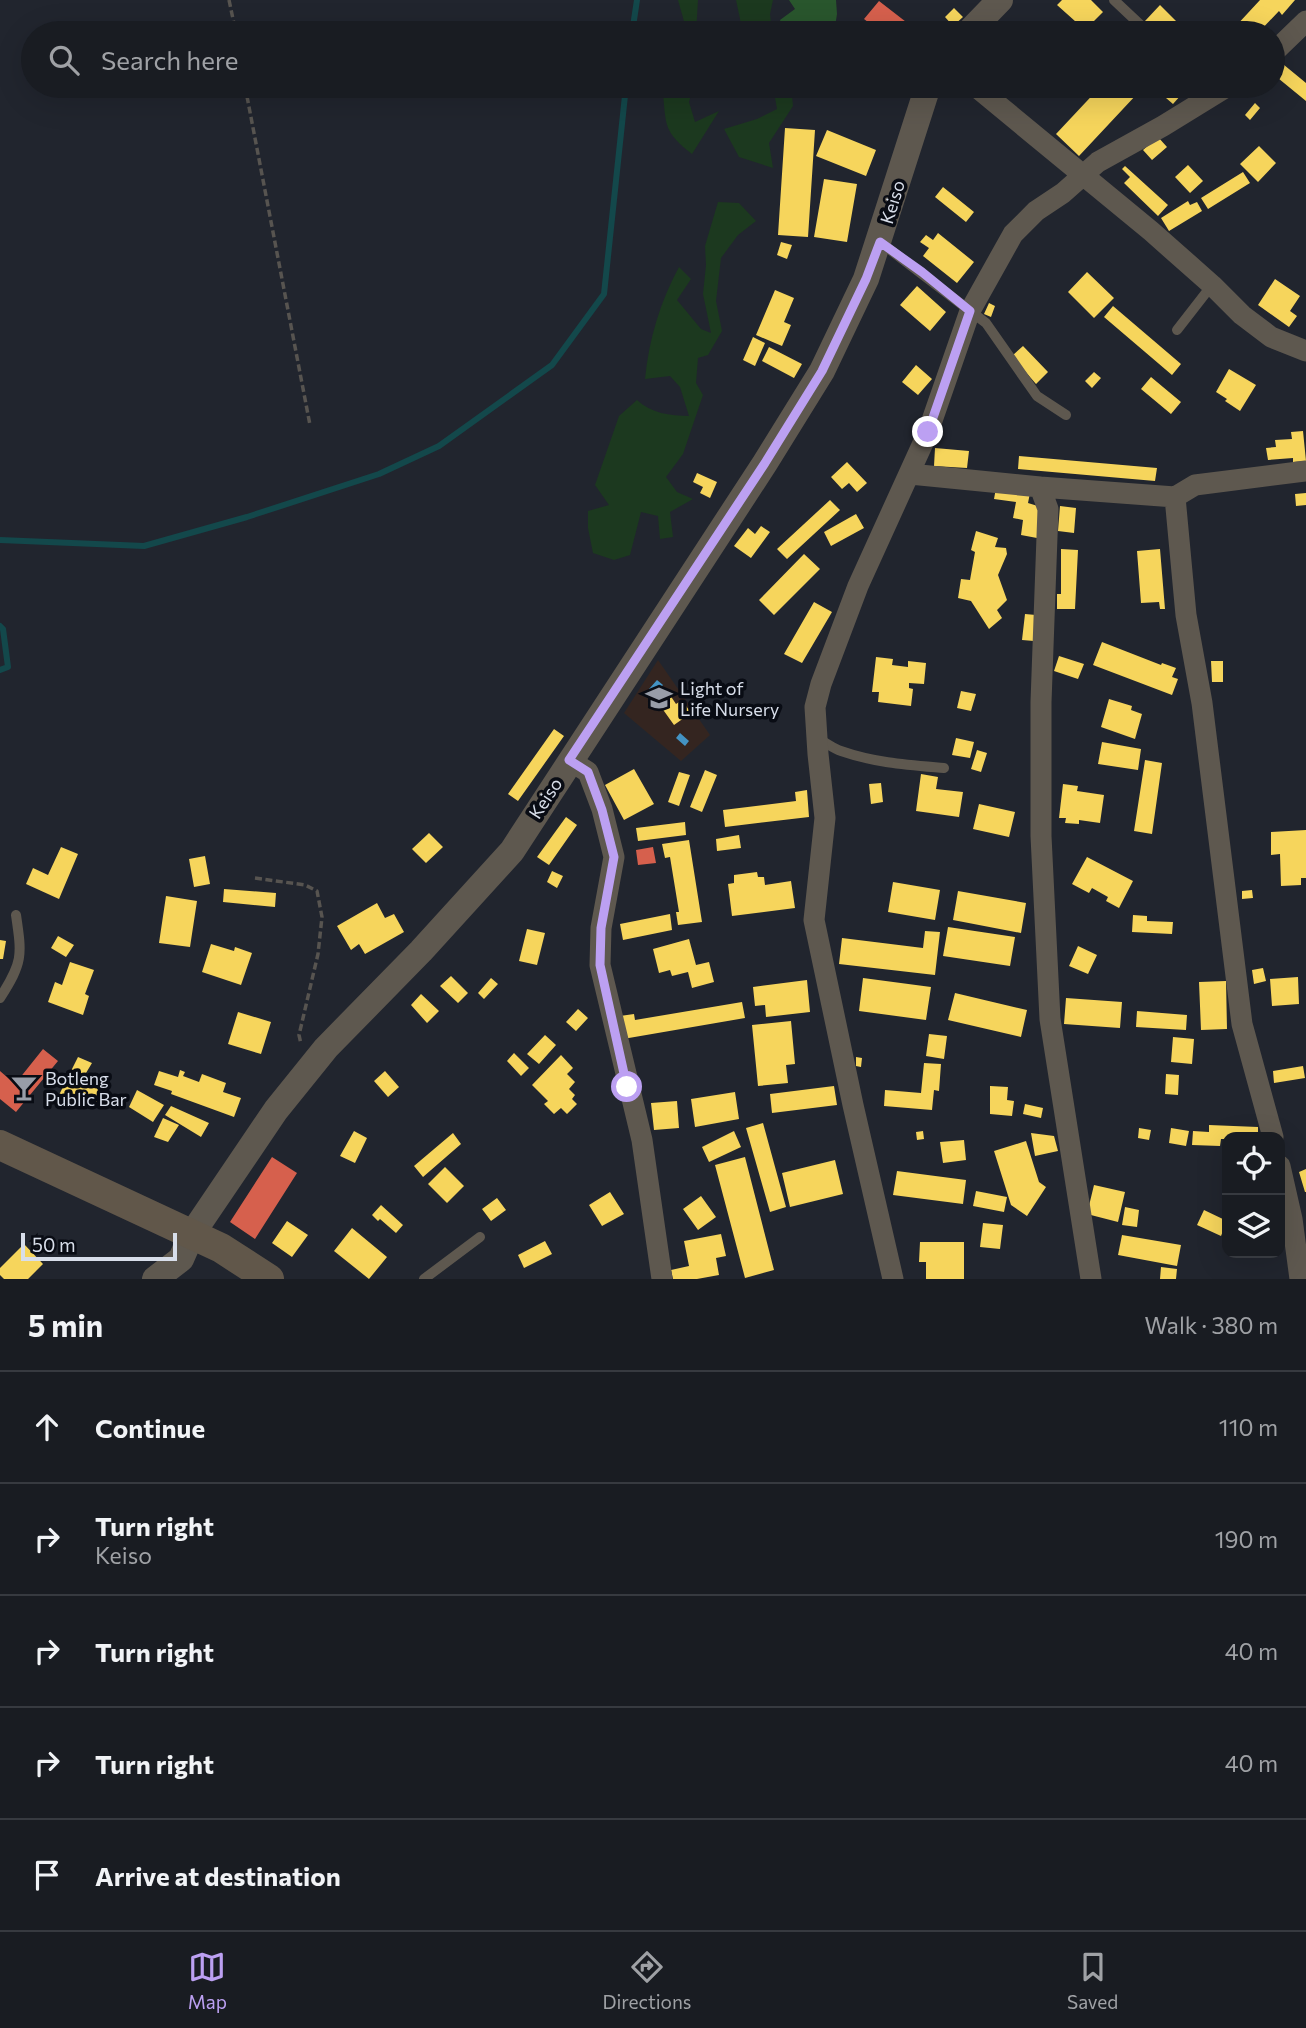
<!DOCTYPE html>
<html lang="en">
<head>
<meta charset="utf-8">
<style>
  body { margin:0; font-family:Commissioner,sans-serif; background:#26292f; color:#f1f3f6 }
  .controls { position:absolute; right:21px; bottom:21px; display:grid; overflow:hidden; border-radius:14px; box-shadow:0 7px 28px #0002 }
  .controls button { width:63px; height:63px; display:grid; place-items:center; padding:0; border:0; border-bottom:2px solid #373a40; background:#191c22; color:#f1f3f6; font:35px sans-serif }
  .scale { position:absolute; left:21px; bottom:18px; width:156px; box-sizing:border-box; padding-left:7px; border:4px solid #d8deea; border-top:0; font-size:19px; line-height:24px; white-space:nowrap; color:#d8deea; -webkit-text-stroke:5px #090c14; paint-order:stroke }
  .stop { position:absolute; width:21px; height:21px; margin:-16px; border:5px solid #bca0f2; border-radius:50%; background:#fff }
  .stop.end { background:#bca0f2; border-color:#fff; box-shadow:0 2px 7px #0008 }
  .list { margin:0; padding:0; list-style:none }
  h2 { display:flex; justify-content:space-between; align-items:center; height:91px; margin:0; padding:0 28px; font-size:30px }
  h2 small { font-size:23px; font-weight:400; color:#9fa1a5 }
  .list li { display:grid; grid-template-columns:46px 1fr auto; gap:21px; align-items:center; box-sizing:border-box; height:112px; padding:0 28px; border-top:2px solid #373a40 }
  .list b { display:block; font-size:26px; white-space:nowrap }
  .list p { margin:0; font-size:23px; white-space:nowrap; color:#9fa1a5 }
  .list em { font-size:23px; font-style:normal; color:#9fa1a5 }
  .icon { flex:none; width:38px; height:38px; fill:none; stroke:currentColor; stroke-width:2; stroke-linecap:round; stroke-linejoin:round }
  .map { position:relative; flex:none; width:1306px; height:1279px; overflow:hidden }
  .search { position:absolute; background:#191c22; box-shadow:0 7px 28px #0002; left:21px; right:21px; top:21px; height:77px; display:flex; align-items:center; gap:18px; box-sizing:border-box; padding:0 24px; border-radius:38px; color:#9fa1a5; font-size:26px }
  .sheet { height:651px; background:#191c22 }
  nav { display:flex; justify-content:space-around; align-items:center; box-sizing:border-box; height:98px; border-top:2px solid #373a40; background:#191c22; font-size:19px; color:#9fa1a5 }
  nav a { display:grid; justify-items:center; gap:4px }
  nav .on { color:#bca0f2 }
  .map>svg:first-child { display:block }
</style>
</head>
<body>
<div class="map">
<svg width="1306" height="1279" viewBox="0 0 1306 1279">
  <rect width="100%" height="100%" fill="#21252e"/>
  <!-- education -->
  <path fill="#342520" d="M658 660 710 735 681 761 624 713Z"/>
  <!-- green -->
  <path fill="#1c391f" d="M678 0H698L696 33H678L685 25Z
    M736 0H773L770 14 772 33H743Z
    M672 86H730L738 90 715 94 693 88 689 102 695 122 719 111 692 154C664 132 666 126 663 93Z
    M773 86H791L793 106 769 143 773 168 739 157 724 129 757 119 777 109Z
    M718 202 739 203 756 221 738 235 721 258 716 301 722 331 708 355 698 358 696 383 703 395 683 454 666 477 677 492 693 499 670 512 673 537 660 539 658 516 641 512 630 555 614 560 593 553 588 528V511L609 505 595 485 619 416 637 400C651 413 670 416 689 416L680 387 670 376 645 379C649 339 660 302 679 267L691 279 677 300 701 329 711 333 703 294 706 265 705 246Z"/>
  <!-- forest -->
  <path fill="#29562d" d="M789 0H836L837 14 834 33H785L780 20 795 9Z"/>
  <!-- homes -->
  <path fill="#f6d55c" d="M1062 0H1091L1103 12 1085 30 1057 5Z
    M1260 0H1295L1282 15 1279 11 1258 33H1241L1235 27Z
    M1160 5 1177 22 1166 33H1157L1145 21Z
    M954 8 963 17 953 26 945 17Z
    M1120 26 1129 33H1114Z
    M1278 60 1306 83V101L1273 74V66Z
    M1101 86H1128L1137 94 1079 156 1056 134Z
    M1152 86H1189L1173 104Z
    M1255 103 1260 108 1250 120 1245 115Z
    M785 128 815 130 808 237 778 235Z
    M827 130 876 150 866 176 816 156Z
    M1158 137 1167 147 1152 160 1143 150Z
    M1259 146 1276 163 1258 182 1240 164Z
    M1188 165 1203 181 1190 193 1175 177Z
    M1125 166 1168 205 1158 216 1124 183 1130 177 1122 169Z
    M1243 172 1250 183 1208 209 1201 198Z
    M824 179 857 184 847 242 814 237Z
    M943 187 974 212 966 222 935 197Z
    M1188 201 1190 205 1197 202 1202 211 1169 231 1161 218Z
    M938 233 974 262 957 283 923 256 929 248 920 242 926 235 933 240Z
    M781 242 792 245 787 259 777 255Z
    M1087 272 1114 298 1094 318 1068 292Z
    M1275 279 1300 296 1290 311 1297 316 1289 327 1258 305Z
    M917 286 946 312 930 331 900 305Z
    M775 290 794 298 784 322 791 325 782 346 756 335Z
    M989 303 995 306 991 317 984 314Z
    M1113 306 1181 364 1172 375 1104 317Z
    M753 337 765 343 755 366 743 360Z
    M1023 346 1048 372 1036 384 1012 356Z
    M769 347 802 364 794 378 762 361Z
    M916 365 932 379 918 395 902 382Z
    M1229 369 1256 385 1240 411 1225 401 1227 399 1216 392Z
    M1094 372 1101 378 1092 388 1085 381Z
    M1151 377 1181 402 1171 414 1141 389Z
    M1303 431 1306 461 1293 462V458L1268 460 1266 448 1276 447 1275 440 1292 439 1291 432Z
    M935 448 969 451 967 468 934 466Z
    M1019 456 1157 468 1155 481 1018 469Z
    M847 462 867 483 857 492 849 483 842 489 831 477Z
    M697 473 717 482 710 498 700 493 703 487 693 482Z
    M996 488 1030 493 1028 503 1041 507 1037 538 1021 535 1023 520 1013 518 1016 502 994 499Z
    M1306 493V505L1296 506 1295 494Z
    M830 500 840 510 787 559 777 549Z
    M1060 506 1076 508 1074 533 1058 531Z
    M856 514 864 528 831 546 824 532Z
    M761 526 770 532 751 558 734 546 748 528 755 534Z
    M976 531 998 538 995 547 1006 548 1007 554 998 575 1007 600 997 610 1002 618 989 629 971 601 958 598 961 579 970 580 975 552 971 550Z
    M1061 549 1078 550 1075 609H1057V594H1061Z
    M1160 549 1165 609H1160L1159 602 1141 603 1137 551Z
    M804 554 820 569 774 615 759 600Z
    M814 602 832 612 802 663 784 654Z
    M1025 614 1036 615 1034 641 1022 640Z
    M1102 642 1161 665 1162 663 1176 668 1172 677 1178 679 1172 695 1093 665Z
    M1059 656 1084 664 1078 679 1054 671Z
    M876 657 893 659 892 665 908 667V661L926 663 924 684 909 683V688L913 689 911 706 878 702 879 692H872Z
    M1211 661H1223V682H1212Z
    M961 691 976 694 971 711 957 708Z
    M670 695 676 704 682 700 691 713 674 725 659 704Z
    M1109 699 1132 706 1131 710 1142 714 1135 739 1101 727Z
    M554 729 564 736 518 801 508 794Z
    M956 738 974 742 970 758 952 755Z
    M1102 742 1141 749 1138 770 1098 764Z
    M977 750 987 753 981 772 971 769Z
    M1145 760 1162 763 1152 834 1134 831Z
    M634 769 654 804 624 820 605 785Z
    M705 770 717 775 702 812 690 807Z
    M679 772 690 775 679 806 668 802Z
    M921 774 938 777 936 789 963 792 959 817 916 811Z
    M881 783 883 802 871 804 869 784Z
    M1063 784 1078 786 1077 791 1104 795 1100 823 1079 820V824L1065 823 1066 818H1059Z
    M807 790 809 817 725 827 723 810 796 801 795 792Z
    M979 804 1015 812 1009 837 973 829Z
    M566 817 577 825 549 865 537 857Z
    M685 822 686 835 638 841 636 828Z
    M1306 830V878H1301V885L1281 886 1280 854 1271 855V832Z
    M429 833 443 847 426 863 412 849Z
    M739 835 741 848 717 851 716 839Z
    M689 840 702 922 678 925 676 912H679L670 857 665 858 662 844Z
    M61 847 78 854 59 899 26 884 33 868 48 875Z
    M205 856 210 884 194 887 189 859Z
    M1087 857 1133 881 1119 908 1106 901 1108 897 1092 888 1089 893 1072 884Z
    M552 871 563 876 557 888 547 882Z
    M757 872 758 877H764L765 885 791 881 795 908 732 916 728 884 734 883V875Z
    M893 882 940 890 935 920 888 912Z
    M224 889 276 893 275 907 223 902Z
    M1252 890 1253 898 1242 899V891Z
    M958 891 1026 903 1021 933 953 920Z
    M166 896 197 901 190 947 159 943Z
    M377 903 385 918 394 914 404 932 365 954 359 944 351 950 337 926Z
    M670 914 672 930 623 940 620 924Z
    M1133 915 1147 916V921L1173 922 1172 934 1132 932Z
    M948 927 1015 937 1010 966 943 956Z
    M527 929 545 933 537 965 519 961Z
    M925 931 940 932 935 975 839 964 842 938 923 948Z
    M58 936 74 945 66 957 51 948Z
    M689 939 696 965 709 962 714 982 692 988 688 972 672 976 670 970 659 973 653 949Z
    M0 940 6 941 3 959H0Z
    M211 944 234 951 235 947 252 953 241 985 202 972Z
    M1078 946 1097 955 1088 974 1069 966Z
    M70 962 94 970 85 994 89 996 83 1015 48 1002 55 982 62 985Z
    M1263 968 1266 981 1254 984 1252 970Z
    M451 976 468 993 458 1003 440 986Z
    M1298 977 1299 1004 1272 1006 1270 979Z
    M491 978 498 984 484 999 478 993Z
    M863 978 931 987 926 1020 859 1011Z
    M807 980 810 1012 766 1017 765 1005 755 1006 753 987Z
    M1226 981 1227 1029 1201 1030 1199 982Z
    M955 993 1027 1010 1021 1037 948 1020Z
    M421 994 439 1011 427 1023 411 1005Z
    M1066 998 1122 1002 1120 1028 1064 1024Z
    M742 1002 745 1018 623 1039 620 1016 634 1014 635 1020Z
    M578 1009 588 1018 576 1031 566 1022Z
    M1137 1011 1187 1015 1186 1030 1136 1027Z
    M238 1012 271 1022 261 1054 228 1044Z
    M791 1021 795 1064 786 1065 788 1083 758 1086 752 1025Z
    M929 1034 947 1036 944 1059 926 1056Z
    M545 1035 556 1045 539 1064 527 1054Z
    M1173 1037 1194 1039 1192 1064 1171 1062Z
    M514 1053 529 1068 521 1076 507 1061Z
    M561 1055 573 1068 567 1074 575 1082 569 1089 575 1095 572 1099 577 1104 567 1114 561 1108 554 1114 544 1104 548 1101 532 1085Z
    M78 1057 92 1063 86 1073 110 1085 100 1106 76 1094 73 1101 59 1095Z
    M856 1057 862 1058 861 1067 856 1066Z
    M924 1063 941 1064 939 1091 934 1090 932 1110 884 1106 885 1090 921 1093Z
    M1303 1066 1305 1078 1274 1083 1273 1071Z
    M180 1070 185 1072 183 1076 199 1082 202 1074 226 1083 223 1092 241 1098 234 1117 171 1094 172 1091 154 1085 159 1071 178 1077Z
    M385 1071 399 1087 388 1097 374 1081Z
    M1166 1074 1179 1075 1178 1095 1165 1094Z
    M834 1086 837 1105 772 1113 770 1094Z
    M990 1086 1008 1087 1007 1100 1014 1101 1012 1116 990 1114Z
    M137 1090 164 1105 153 1122 129 1107Z
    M735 1092 739 1119 695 1127 691 1099Z
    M677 1101 679 1128 654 1130 651 1103Z
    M1025 1104 1043 1108 1041 1118 1023 1114Z
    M171 1106 209 1123 201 1137 165 1115Z
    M163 1118 179 1125 168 1142 154 1137Z
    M763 1123 786 1207 770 1212 746 1128Z
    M1209 1125 1258 1127V1137H1227V1139H1221L1220 1146 1192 1145 1193 1131 1209 1132Z
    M1139 1128 1151 1130 1149 1140 1138 1138Z
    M1171 1128 1189 1131 1186 1146 1169 1143Z
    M354 1131 367 1138 355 1163 340 1156Z
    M734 1131 741 1147 709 1162 702 1147Z
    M923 1131 924 1139 917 1140 916 1132Z
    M453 1133 461 1144 423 1177 414 1166Z
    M1031 1133 1054 1136 1058 1151 1035 1156Z
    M964 1140 966 1160 943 1163 940 1142Z
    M1026 1141 1039 1182 1046 1187 1027 1216 1011 1205 994 1151Z
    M745 1157 774 1270 745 1278 715 1165Z
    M835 1160 843 1194 790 1207 782 1173Z
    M445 1167 464 1186 447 1203 428 1184Z
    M1306 1169V1192H1305L1299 1172Z
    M897 1171 966 1180 963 1204 893 1195Z
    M1094 1185 1125 1192 1118 1222 1087 1214Z
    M976 1191 1007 1197 1004 1212 973 1206Z
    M610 1192 624 1214 602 1226 589 1205Z
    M701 1196 716 1217 698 1230 683 1209Z
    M497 1198 506 1210 491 1221 482 1209Z
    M381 1205 403 1225 396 1233 380 1219 378 1221 372 1215Z
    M1125 1207 1139 1210 1137 1227 1122 1225Z
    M1204 1210 1227 1221 1221 1236 1197 1225Z
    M287 1221 308 1235 292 1257 272 1243Z
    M983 1223 1003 1225 1000 1249 980 1247Z
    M352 1228 387 1257 369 1279 334 1251Z
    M721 1234 726 1256 716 1258 719 1275 697 1279H673L671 1270 689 1266 684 1241Z
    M1122 1235 1181 1245 1177 1266 1118 1255Z
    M545 1241 552 1254 524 1268 518 1255Z
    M920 1242H964V1279H926V1262H919Z
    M24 1244 43 1264 28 1279H4L0 1275V1268Z
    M1161 1267 1177 1269 1176 1279H1160Z"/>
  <!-- shops -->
  <path fill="#d6604d" d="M879 1 910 25 903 33H874L877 29 864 19Z
    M653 847 656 863 638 865 636 850Z
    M43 1049 58 1061 16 1112 0 1099V1071L15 1084Z
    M272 1157 297 1173 255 1239 230 1222Z"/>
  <!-- schools -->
  <path fill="#4393c3" d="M657 680 663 685 655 694 649 689Z
    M680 733 689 741 685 746 676 738Z"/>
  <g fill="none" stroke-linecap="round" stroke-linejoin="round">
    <!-- stream -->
    <path stroke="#13484b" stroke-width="6" d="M632 33 637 0
      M0 540 144 546 247 517 379 474 439 446 552 365 604 294 626 86
      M0 626 3 629 8 667 0 670"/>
    <!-- path -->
    <path stroke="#575450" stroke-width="3.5" stroke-dasharray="7 3.5" stroke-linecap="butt" d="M229 0 236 33
      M245 86 310 425
      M255 878 305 885 317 891 322 917 318 954 299 1035 301 1044"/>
    <!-- service -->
    <path stroke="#5e584f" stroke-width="10" d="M1114 0 1149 33
      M880 242 986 323 1037 396 1066 415
      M1177 330 1212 285
      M817 739C826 742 832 748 841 751 875 763 909 765 944 768
      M0 998C23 962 22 956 16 915
      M424 1279 480 1237"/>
    <!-- minor -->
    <path stroke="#5e584f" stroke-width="21" d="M1273 53 1306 21
      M975 86 1151 231 1212 285 1242 315 1271 337 1306 351
      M910 474 1040 487 1048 509 1041 702V836L1050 1019 1091 1279
      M1040 487 1175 497 1195 485 1306 471
      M1175 497 1186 615 1202 703 1242 1024 1273 1137
      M569 760 588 772 602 809 614 857 601 928 600 965 642 1140 662 1279
      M1280 1166 1292 1219 1300 1279
      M893 1279 853 1105 814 920 825 818 818 754 815 707 821 684 858 586 928 432 970 311 1013 234 1036 211 1063 193 1098 162 1163 126 1228 86"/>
    <!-- tertiary -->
    <path stroke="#5e584f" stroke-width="26" d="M968 33 1000 0
      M155 1279 181 1259 192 1234 276 1110 326 1048 421 951 512 851 765 463 822 371 866 279 928 86"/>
    <!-- secondary -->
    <path stroke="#61574a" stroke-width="30" d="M0 1145 221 1248 269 1279"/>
  </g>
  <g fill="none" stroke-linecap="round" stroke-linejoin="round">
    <!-- route -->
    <path stroke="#bca0f2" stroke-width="9" d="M627 1087 600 965 601 928 614 857 602 810 588 772 569 760 765 463 822 371 866 279 880 242 922 272 970 311 928 432"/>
  </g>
  <!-- icons -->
  <defs>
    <g id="school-bare" transform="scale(2.1)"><path d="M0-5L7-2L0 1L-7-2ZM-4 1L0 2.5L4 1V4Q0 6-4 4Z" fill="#989da8" stroke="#090c14" stroke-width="2.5" paint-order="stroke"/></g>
    <g id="bar-bare" transform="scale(2.1)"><path d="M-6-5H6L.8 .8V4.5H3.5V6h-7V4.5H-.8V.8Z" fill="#989da8" stroke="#090c14" stroke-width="2.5" paint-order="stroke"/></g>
  </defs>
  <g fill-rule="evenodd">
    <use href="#school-bare" x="659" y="698"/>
    <use href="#bar-bare" x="24" y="1088"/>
  </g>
  <g text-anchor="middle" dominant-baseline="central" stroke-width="7" stroke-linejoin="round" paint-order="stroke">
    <!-- street labels -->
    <g font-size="18" fill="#d8deea" stroke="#090c14">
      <text transform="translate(892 202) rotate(-73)">Keiso</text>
      <text transform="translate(545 798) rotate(-57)">Keiso</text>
    </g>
    <!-- poi labels -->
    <g font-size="18" fill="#d8deea" stroke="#090c14" text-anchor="start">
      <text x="680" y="688">Light of<tspan x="680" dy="21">Life Nursery</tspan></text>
      <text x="45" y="1078">Botleng<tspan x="45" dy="21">Public Bar</tspan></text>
    </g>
  </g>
</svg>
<div class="controls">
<button><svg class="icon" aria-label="locate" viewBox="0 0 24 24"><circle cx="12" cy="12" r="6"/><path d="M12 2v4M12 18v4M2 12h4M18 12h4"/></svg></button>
<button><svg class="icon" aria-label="layers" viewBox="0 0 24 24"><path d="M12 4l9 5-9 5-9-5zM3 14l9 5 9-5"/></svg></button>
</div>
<div class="scale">50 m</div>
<div class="stop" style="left:627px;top:1087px"></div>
<div class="stop end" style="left:928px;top:432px"></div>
<div class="search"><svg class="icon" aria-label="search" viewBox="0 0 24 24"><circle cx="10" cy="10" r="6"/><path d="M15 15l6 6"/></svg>Search here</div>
</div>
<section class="sheet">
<h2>5 min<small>Walk · 380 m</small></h2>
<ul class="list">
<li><svg class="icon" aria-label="ahead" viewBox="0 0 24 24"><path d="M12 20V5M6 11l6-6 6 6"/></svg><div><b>Continue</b></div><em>110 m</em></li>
<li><svg class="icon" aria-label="right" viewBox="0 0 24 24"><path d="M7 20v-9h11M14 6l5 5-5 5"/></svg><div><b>Turn right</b><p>Keiso</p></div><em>190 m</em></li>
<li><svg class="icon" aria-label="right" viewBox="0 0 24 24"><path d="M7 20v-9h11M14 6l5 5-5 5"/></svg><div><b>Turn right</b></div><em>40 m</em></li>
<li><svg class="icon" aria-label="right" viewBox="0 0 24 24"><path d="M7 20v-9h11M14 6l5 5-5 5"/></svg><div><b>Turn right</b></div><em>40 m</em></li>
<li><svg class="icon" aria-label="arrive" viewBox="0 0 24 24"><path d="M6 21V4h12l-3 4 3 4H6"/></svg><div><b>Arrive at destination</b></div></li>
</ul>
</section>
<nav>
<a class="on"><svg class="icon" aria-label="map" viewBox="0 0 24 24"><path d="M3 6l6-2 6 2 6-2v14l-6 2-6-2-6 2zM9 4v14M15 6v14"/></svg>Map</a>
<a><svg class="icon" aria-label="directions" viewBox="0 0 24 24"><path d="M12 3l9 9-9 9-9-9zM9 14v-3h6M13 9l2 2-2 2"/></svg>Directions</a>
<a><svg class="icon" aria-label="saved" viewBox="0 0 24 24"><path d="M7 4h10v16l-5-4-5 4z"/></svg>Saved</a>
</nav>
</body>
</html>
